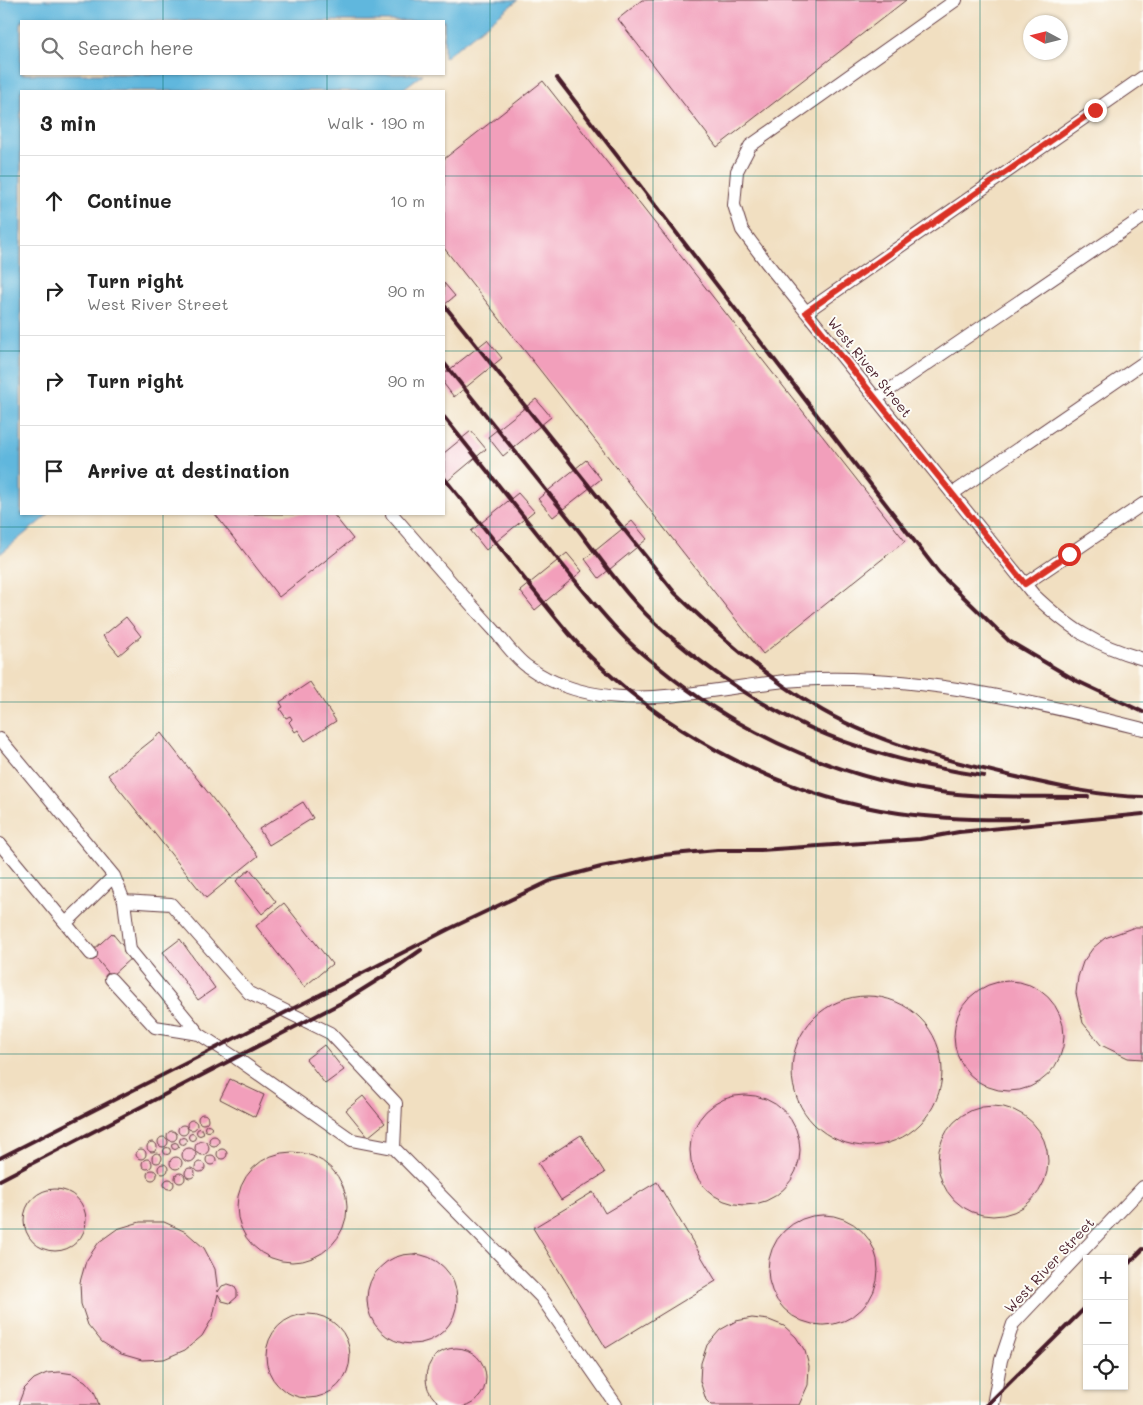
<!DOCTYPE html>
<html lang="en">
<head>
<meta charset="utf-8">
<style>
  body { margin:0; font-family:Mali,sans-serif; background:#f6f6f6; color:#222 }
  .controls { position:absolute; right:15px; bottom:15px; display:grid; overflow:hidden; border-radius:0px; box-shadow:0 1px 4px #0004 }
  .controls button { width:45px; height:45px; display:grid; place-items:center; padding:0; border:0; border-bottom:1px solid #e0e0e0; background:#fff; color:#222; font:25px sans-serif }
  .compass { position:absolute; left:1023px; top:15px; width:45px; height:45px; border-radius:50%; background:#fff; box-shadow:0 1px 4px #0004; rotate:277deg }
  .stop { position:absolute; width:15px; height:15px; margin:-11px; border:4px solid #d93025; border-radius:50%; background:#fff }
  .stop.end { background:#d93025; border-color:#fff; box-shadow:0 1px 5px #0008 }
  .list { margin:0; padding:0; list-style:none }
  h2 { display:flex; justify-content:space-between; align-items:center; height:65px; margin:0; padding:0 20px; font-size:21px }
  h2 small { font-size:16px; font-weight:400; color:#767676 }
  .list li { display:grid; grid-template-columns:32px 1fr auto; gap:15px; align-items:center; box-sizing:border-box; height:90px; padding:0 20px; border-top:1px solid #e0e0e0 }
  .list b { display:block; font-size:19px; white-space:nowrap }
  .list p { margin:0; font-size:16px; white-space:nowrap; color:#767676 }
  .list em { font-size:16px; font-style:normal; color:#767676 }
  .icon { flex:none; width:28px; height:28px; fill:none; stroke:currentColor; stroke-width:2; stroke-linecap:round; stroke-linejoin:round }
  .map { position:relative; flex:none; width:1143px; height:1405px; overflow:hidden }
  .search { position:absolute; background:#fff; box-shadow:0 1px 4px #0004; left:20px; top:20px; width:425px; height:55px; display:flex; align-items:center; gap:12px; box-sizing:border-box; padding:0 18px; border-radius:0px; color:#767676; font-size:19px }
  .panel { position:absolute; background:#fff; box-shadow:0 1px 4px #0004; left:20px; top:90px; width:425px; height:425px; border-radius:0px }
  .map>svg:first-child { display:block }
</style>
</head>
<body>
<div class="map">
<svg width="1143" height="1405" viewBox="0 0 1143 1405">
  <rect width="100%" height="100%" fill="#fdfcf7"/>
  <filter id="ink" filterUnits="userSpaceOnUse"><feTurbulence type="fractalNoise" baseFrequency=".02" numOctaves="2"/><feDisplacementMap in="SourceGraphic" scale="10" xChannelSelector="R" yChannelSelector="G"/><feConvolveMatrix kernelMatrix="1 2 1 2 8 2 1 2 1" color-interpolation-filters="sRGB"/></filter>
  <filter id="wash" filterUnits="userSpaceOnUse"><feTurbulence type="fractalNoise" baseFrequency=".0096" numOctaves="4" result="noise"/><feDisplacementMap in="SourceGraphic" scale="20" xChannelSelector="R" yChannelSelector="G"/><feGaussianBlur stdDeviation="1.12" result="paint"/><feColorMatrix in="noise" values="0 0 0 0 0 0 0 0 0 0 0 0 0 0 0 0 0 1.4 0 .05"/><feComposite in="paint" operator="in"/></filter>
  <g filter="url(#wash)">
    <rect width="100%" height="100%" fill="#f1dfc1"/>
    <!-- water -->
    <path fill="#60b7dd" stroke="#556b84" d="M0 0H518L444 58V21H21V74H423L400 91H21V514H49L0 554Z"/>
    <g id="blocks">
      <!-- building -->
      <path fill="#f29fbb" d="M642 0H906L717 147 618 19Z
        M543 81 905 541 763 654 444 248V159Z
        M444 283 455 296 444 305Z
        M487 340 502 358 454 397 444 384V374Z
        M536 399 551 417 503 456 488 437Z
        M471 431 486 449 444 484V453Z
        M586 460 601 479 553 517 538 499Z
        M518 493 534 511 486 550 471 531Z
        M215 514H333L353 539 279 597Z
        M632 521 647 539 599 578 585 559Z
        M567 553 582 571 535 610 520 591Z
        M126 617 141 636 119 655 103 636Z
        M310 682 336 721 305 741 298 730 295 732 289 722 292 719 290 716 286 718 280 709 283 707 280 702Z
        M161 733 258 856 206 898 108 775Z
        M303 802 313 818 269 845 259 829Z
        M250 869 276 902 262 914 236 881Z
        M284 903 332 964 304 987 256 926Z
        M1135 927H1143V1059L1128 1058 1101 1045 1083 1023 1076 993 1078 977 1083 962 1093 948 1105 938Z
        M112 933 132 957 111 976 91 952Z
        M180 939 215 988 198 1000 163 952Z
        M954 1036a55 55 0 1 1 110 0a55 55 0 1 1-110 0Z
        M792 1071a75 75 0 1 1 150 0a75 75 0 1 1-150 0Z
        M324 1045 344 1070 325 1084 306 1059Z
        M230 1079 264 1095 255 1117 220 1099Z
        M690 1150a55 55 0 1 1 110 0a55 55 0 1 1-110 0Z
        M363 1096 385 1123 368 1137 346 1110Z
        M938 1161a55 55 0 1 1 110 0a55 55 0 1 1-110 0Z
        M198 1119a5 5 0 1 1 10 0a5 5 0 1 1-10 0Z
        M187 1125a5 5 0 1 1 10 0a5 5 0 1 1-10 0Z
        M204.5 1128a3.5 3.5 0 1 1 7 0a3.5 3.5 0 1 1-7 0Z
        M178 1130a5 5 0 1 1 10 0a5 5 0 1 1-10 0Z
        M196.5 1132a3.5 3.5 0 1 1 7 0a3.5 3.5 0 1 1-7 0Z
        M167 1136a5 5 0 1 1 10 0a5 5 0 1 1-10 0Z
        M188.5 1137a3.5 3.5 0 1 1 7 0a3.5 3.5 0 1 1-7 0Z
        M581 1135 605 1173 561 1200 538 1163Z
        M209 1141a5 5 0 1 1 10 0a5 5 0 1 1-10 0Z
        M158 1142a5 5 0 1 1 10 0a5 5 0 1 1-10 0Z
        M179.5 1141a3.5 3.5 0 1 1 7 0a3.5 3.5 0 1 1-7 0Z
        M195 1148a7 7 0 1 1 14 0a7 7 0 1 1-14 0Z
        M147 1147a5 5 0 1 1 10 0a5 5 0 1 1-10 0Z
        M171.5 1146a3.5 3.5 0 1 1 7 0a3.5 3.5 0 1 1-7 0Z
        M163.5 1151a3.5 3.5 0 1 1 7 0a3.5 3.5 0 1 1-7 0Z
        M182 1155a7 7 0 1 1 14 0a7 7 0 1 1-14 0Z
        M217 1154a5 5 0 1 1 10 0a5 5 0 1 1-10 0Z
        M136 1154a5 5 0 1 1 10 0a5 5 0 1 1-10 0Z
        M237 1207a55 55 0 1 1 110 0a55 55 0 1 1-110 0Z
        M152 1158a5 5 0 1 1 10 0a5 5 0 1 1-10 0Z
        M206 1160a5 5 0 1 1 10 0a5 5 0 1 1-10 0Z
        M170 1163a6 6 0 1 1 12 0a6 6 0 1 1-12 0Z
        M142 1164a5 5 0 1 1 10 0a5 5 0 1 1-10 0Z
        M195 1167a5 5 0 1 1 10 0a5 5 0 1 1-10 0Z
        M158 1169a5 5 0 1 1 10 0a5 5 0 1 1-10 0Z
        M185 1173a5 5 0 1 1 10 0a5 5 0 1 1-10 0Z
        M147 1175a5 5 0 1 1 10 0a5 5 0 1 1-10 0Z
        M175 1178a5 5 0 1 1 10 0a5 5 0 1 1-10 0Z
        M164 1184a5 5 0 1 1 10 0a5 5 0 1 1-10 0Z
        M657 1182 716 1281 606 1348 533 1228 593 1192 605 1213Z
        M24 1220a31 31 0 1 1 62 0a31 31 0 1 1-62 0Z
        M768 1270a55 55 0 1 1 110 0a55 55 0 1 1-110 0Z
        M140 1222H164L186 1232 204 1248 215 1269 218 1292 222 1286 228 1284 234 1286 237 1291V1297L230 1303 222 1301 218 1294 213 1317 202 1336 185 1350 164 1359 142 1360 121 1354 102 1342 88 1325 81 1304 80 1282 86 1261 99 1242 117 1229Z
        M367 1299a45 45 0 1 1 90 0a45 45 0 1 1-90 0Z
        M266 1356a42 42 0 1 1 84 0a42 42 0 1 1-84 0Z
        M752 1318 769 1320 784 1326 796 1337 805 1351 809 1366 808 1385 799 1405H711L706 1400 700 1381 701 1363 707 1345 720 1330 736 1321Z
        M426 1378a30 30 0 1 1 60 0a30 30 0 1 1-60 0Z
        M60 1372 73 1374 85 1381 94 1391 99 1405H18L24 1389 34 1379 47 1373Z"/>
    </g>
  </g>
  <g filter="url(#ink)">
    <use href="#blocks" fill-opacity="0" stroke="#633c42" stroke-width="1"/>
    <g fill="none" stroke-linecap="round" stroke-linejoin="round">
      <!-- lane casing -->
      <g stroke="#633c42" stroke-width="14">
        <path id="lane" d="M956 0 750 146 737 171 734 205 742 230 766 262 1033 594C1069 628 1094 645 1143 659
          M806 312 1143 77
          M876 399 1143 217
          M952 494 1143 363
          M392 514C426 553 459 592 494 630 504 642 515 658 528 667 538 674 553 682 565 686 644 715 737 680 818 679 928 676 1037 703 1143 729
          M1025 584 1143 504
          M0 739 114 876 124 901
          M0 844 91 954
          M66 923 114 876
          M111 979 155 1027 199 1034
          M394 1148 396 1103 330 1033 249 993 171 904 124 901 130 950 199 1034 236 1058 352 1140 394 1148 541 1297 616 1405
          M993 1405 1001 1360 1013 1324 1143 1187"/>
      </g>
      <!-- lane -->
      <use href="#lane" stroke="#fff" stroke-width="12"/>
      <!-- rail -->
      <path stroke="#4a1f2b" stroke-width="4" d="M557 78 939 573 1009 641 1075 680 1143 712
        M444 305 675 593C718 634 762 674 813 705 873 742 945 760 1012 776 1055 786 1099 796 1143 797
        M444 363C489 419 534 475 579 531 606 566 631 603 665 632 763 718 856 757 984 776
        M444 417C479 461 514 504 548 547 574 579 599 612 628 641 638 651 650 660 661 669 745 738 850 783 957 794 1000 798 1045 796 1088 797
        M444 478C473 514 502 550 531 587 552 613 573 641 598 664 680 741 788 797 899 813 941 819 984 820 1027 819
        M0 1158 449 929 552 880 601 867 662 855 717 850H761L920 839 959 832 1143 814
        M0 1180 341 1003 381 978 421 950
        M1124 1268 1143 1249
        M987 1405 1087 1306"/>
    </g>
  </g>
  <g fill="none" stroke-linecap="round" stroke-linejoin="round" filter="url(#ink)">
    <!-- route -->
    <path stroke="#d93025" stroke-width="6" d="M1069 554 1025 584 806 312 1095 110"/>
  </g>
  <!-- grid -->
  <path fill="none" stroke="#0f766e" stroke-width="1" stroke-opacity="0.55" d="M163 0V21M327 0V21M490 0V1405M653 0V1405M816 0V1405M980 0V1405M163 74V91M327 74V91M0 176H21M444 176H1143M0 351H21M444 351H1143M163 514V1405M327 514V1405M0 527H1143M0 702H1143M0 878H1143M0 1054H1143M0 1229H1143"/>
  <g text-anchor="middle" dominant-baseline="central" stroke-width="4" stroke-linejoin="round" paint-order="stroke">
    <!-- street labels -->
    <g font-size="14" fill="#4a1f2b" stroke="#fdfcf7">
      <text transform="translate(870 367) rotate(51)">West River Street</text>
      <text transform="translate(1049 1265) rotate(-47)">West River Street</text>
    </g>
  </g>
</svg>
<div class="controls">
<button>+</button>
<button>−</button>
<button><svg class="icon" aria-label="locate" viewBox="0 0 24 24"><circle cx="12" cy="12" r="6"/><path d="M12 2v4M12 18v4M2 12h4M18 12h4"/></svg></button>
</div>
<svg class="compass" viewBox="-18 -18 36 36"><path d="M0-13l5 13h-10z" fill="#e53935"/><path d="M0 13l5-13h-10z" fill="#767676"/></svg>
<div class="stop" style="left:1069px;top:554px"></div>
<div class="stop end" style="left:1095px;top:110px"></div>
<div class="search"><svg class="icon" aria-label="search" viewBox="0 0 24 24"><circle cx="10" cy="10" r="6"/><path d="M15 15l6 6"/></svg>Search here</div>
<section class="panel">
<h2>3 min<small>Walk · 190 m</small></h2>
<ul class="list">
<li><svg class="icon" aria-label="ahead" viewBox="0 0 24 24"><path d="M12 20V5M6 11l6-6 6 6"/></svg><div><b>Continue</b></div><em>10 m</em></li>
<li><svg class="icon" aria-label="right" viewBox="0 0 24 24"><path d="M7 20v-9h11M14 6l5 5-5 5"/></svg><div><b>Turn right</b><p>West River Street</p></div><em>90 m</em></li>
<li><svg class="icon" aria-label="right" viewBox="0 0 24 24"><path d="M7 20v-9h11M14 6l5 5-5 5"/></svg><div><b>Turn right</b></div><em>90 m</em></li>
<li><svg class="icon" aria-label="arrive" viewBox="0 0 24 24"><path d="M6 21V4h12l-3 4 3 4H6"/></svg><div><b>Arrive at destination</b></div></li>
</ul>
</section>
</div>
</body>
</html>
